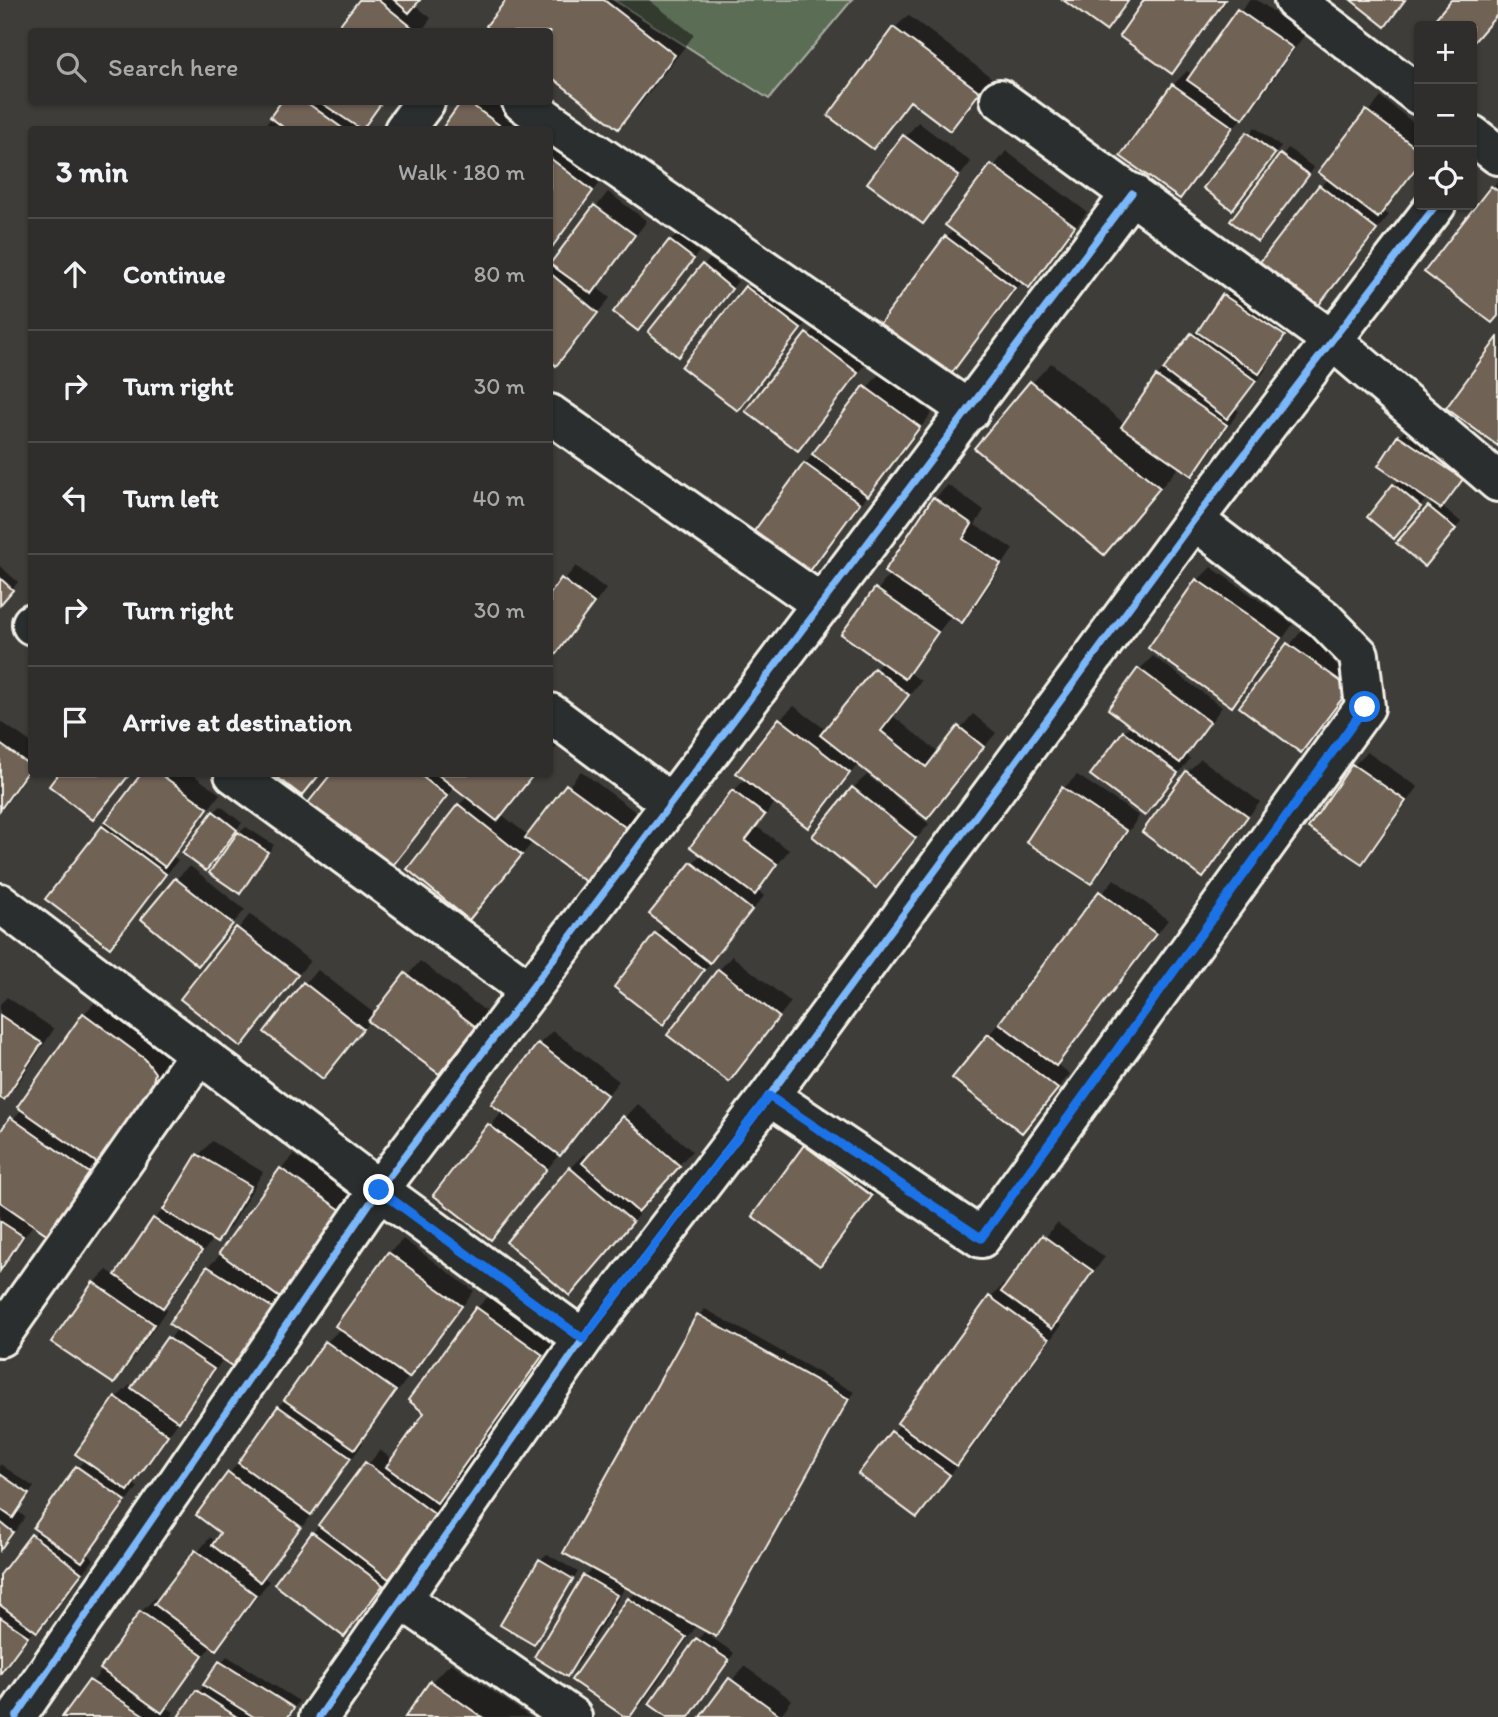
<!DOCTYPE html>
<html lang="en">
<head>
<meta charset="utf-8">
<style>
  body { margin:0; font-family:Itim,sans-serif; background:#3b3a38; color:#f1f3f6 }
  .controls { position:absolute; right:21px; top:21px; display:grid; overflow:hidden; border-radius:7px; box-shadow:0 2px 5px #0004 }
  .controls button { width:63px; height:63px; display:grid; place-items:center; padding:0; border:0; border-bottom:2px solid #4a4a48; background:#2f2e2c; color:#f1f3f6; font:35px sans-serif }
  .stop { position:absolute; width:21px; height:21px; margin:-16px; border:5px solid #1a73e8; border-radius:50%; background:#fff }
  .stop.end { background:#1a73e8; border-color:#fff; box-shadow:0 2px 7px #0008 }
  .list { margin:0; padding:0; list-style:none }
  h2 { display:flex; justify-content:space-between; align-items:center; height:91px; margin:0; padding:0 28px; font-size:30px }
  h2 small { font-size:23px; font-weight:400; color:#a7a8a9 }
  .list li { display:grid; grid-template-columns:46px 1fr auto; gap:21px; align-items:center; box-sizing:border-box; height:112px; padding:0 28px; border-top:2px solid #4a4a48 }
  .list b { display:block; font-size:26px; white-space:nowrap }
  .list em { font-size:23px; font-style:normal; color:#a7a8a9 }
  .icon { flex:none; width:38px; height:38px; fill:none; stroke:currentColor; stroke-width:2; stroke-linecap:round; stroke-linejoin:round }
  .map { position:relative; flex:none; width:1498px; height:1717px; overflow:hidden }
  .search { position:absolute; background:#2f2e2c; box-shadow:0 2px 5px #0004; left:28px; top:28px; width:525px; height:77px; display:flex; align-items:center; gap:18px; box-sizing:border-box; padding:0 24px; border-radius:7px; color:#a7a8a9; font-size:26px }
  .panel { position:absolute; background:#2f2e2c; box-shadow:0 2px 5px #0004; left:28px; top:126px; width:525px; height:651px; border-radius:7px }
  .map>svg:first-child { display:block }
</style>
</head>
<body>
<div class="map">
<svg width="1498" height="1717" viewBox="0 0 1498 1717">
  <rect width="100%" height="100%" fill="#3f3d3a"/>
  <filter id="ink" filterUnits="userSpaceOnUse"><feTurbulence type="fractalNoise" baseFrequency=".0143" numOctaves="2"/><feDisplacementMap in="SourceGraphic" scale="14" xChannelSelector="R" yChannelSelector="G"/><feConvolveMatrix kernelMatrix="1 2 1 2 8 2 1 2 1" color-interpolation-filters="sRGB"/></filter>
  <g filter="url(#ink)">
    <!-- green -->
    <path fill="#5b6d57" stroke="#a8afa0" stroke-width="2" d="M614 0H852L769 99Z"/>
    <!-- shadow -->
    <path fill="#0007" d="M361 0H419L415 5 431 18 421 32H336Z
      M508 0H649L694 35 638 107 618 127 550 73V32Z
      M1066 0H1131L1106 29Z
      M1146 0H1227L1185 58 1172 72Z
      M1249 0H1257L1305 34 1256 104 1242 117 1180 197 1122 155 1173 85 1187 71 1193 75Z
      M908 15 992 78 950 129 912 100 873 147 894 29Z
      M1381 97 1419 127V166L1383 211 1389 215 1317 304 1321 187 1329 178 1321 172Z
      M283 102H382L360 130H262Z
      M464 102H514L539 130H443Z
      M918 122 971 162 923 222 869 182Z
      M1255 127 1281 147 1238 201 1205 188Z
      M550 139 605 176 550 250Z
      M1288 148 1314 168 1258 240 1233 220Z
      M1006 151 1087 212 1042 272 1029 285 1023 281 948 376 947 237 954 230 948 225Z
      M1498 181V315L1427 272Z
      M608 192 647 221 596 287 610 298 556 363 550 358V265Z
      M677 235 699 252 644 322 670 241Z
      M710 259 738 281 684 348 703 266Z
      M760 274 813 315 737 408 683 367Z
      M1237 282 1297 322 1265 365 1268 367 1235 408 1239 411 1205 460 1191 474 1180 466 1104 552 1032 383 1051 363 1125 424 1157 377Z
      M821 321 870 359 797 449 748 411Z
      M879 374 932 413 804 577 751 538 805 464Z
      M1406 430 1468 472 1442 506 1461 522 1431 559 1429 507 1434 502 1427 498 1400 530 1369 516 1400 479 1399 436Z
      M948 485 984 510 975 525 1013 549 975 607 962 621 940 606 938 609 950 617 909 672 921 681 893 716 939 753 973 714 996 733 927 817 859 763 808 826 776 801 757 827 789 850 758 890 764 896 663 1022 656 934 665 925 651 914 701 854 733 792 746 778 739 773 780 719 794 706 826 730 883 661 844 633 890 574 934 499Z
      M0 566 18 582 0 604Z
      M576 566 606 589 550 663V597Z
      M1211 567 1293 624 1245 692 1231 705 1150 647 1198 580Z
      M1302 630 1362 674 1301 750 1242 706Z
      M1153 656 1222 707 1186 755 1190 759 1145 814 1124 732 1131 725 1139 670Z
      M0 721 32 743V768L0 813Z
      M550 721 566 734 550 755Z
      M1367 752 1418 787 1375 848 1362 862 1310 827 1354 765Z
      M1201 759 1260 802 1203 875 1187 772Z
      M581 771 641 816 602 869 533 842 469 917 459 805 468 796 455 786 389 866 309 804 333 774H535L501 814 529 836Z
      M60 774H131L93 818 51 785Z
      M143 774H192L220 794 173 856 178 860 110 946 48 899Z
      M276 774H321L302 794Z
      M867 775 929 824 876 885 853 788Z
      M1077 775 1139 816 1104 869 1090 882 1064 788Z
      M221 806 242 823 212 862 214 812Z
      M246 827 274 845 240 892 239 833Z
      M190 866 245 910 198 964 176 879Z
      M1114 879 1168 920 1056 1063 1070 1074 1022 1130 989 1035Z
      M250 914 310 961 241 1044 182 999Z
      M732 956 791 1002 729 1079 719 970Z
      M420 961 488 1013 453 1059 439 1072 371 1020 323 1077 304 984 318 970 375 1014Z
      M7 997 54 1029 17 1085 4 1098 0 1096V1004Z
      M97 1000 159 1046 168 1059 164 1075 113 1149 84 1179 86 1181 61 1219 48 1233 34 1223 0 1273V1135L22 1109 84 1014Z
      M553 1031 619 1081 491 1238 435 1195 503 1111 539 1044Z
      M638 1104 692 1151 642 1205 645 1207 583 1280 509 1242 570 1168 584 1154 588 1158Z
      M819 1133 885 1181 820 1264 805 1146Z
      M212 1141 263 1172 230 1227 217 1241 213 1238 176 1292 162 1306 167 1309 127 1368 114 1382 94 1283 107 1270 116 1276 154 1219 168 1205 199 1155Z
      M294 1155 357 1199 283 1293 248 1352 224 1358 133 1484 138 1487 128 1501 79 1466 86 1459 116 1398 130 1385 134 1388 178 1328 208 1267 222 1253 281 1169Z
      M1057 1223 1105 1257 1056 1322 1061 1325 971 1450 917 1515 861 1474 901 1423 991 1297 1004 1284 1007 1286Z
      M403 1239 474 1291 360 1441 363 1443 324 1499 263 1577 269 1581 229 1634 216 1647 212 1645 166 1707 174 1712 171 1717H64L103 1669 141 1612 155 1598 159 1601 210 1537 216 1542 222 1532 230 1473 326 1343 341 1328 337 1325 389 1253Z
      M497 1288 562 1334 457 1481 441 1496 449 1502 344 1634 313 1533 380 1450 393 1460 427 1412 477 1308Z
      M705 1309 854 1392 722 1629 716 1635 697 1625 642 1704 629 1717V1599L637 1592 626 1586 580 1661 567 1674 584 1576 593 1568 699 1315Z
      M0 1464 34 1487 17 1511 25 1517 0 1552Z
      M77 1469 126 1504 88 1554 94 1559 51 1617 37 1630 35 1628 0 1676V1578L39 1529Z
      M547 1554 578 1572 534 1643 540 1560Z
      M704 1632 734 1653 689 1717H670L651 1704Z
      M227 1656 299 1701 289 1717H180Z
      M451 1663 530 1717H407L431 1682Z
      M744 1666 792 1700 779 1717H702Z"/>
    <!-- building -->
    <path fill="#6f6255" stroke="#f4f1e8" stroke-width="2" d="M359 0H378L418 32H334Z
      M394 0H420L409 13Z
      M506 0H604L675 55 618 129 550 76V32H492L486 26Z
      M1063 0H1129L1106 31Z
      M1144 0H1225L1172 74 1119 36Z
      M1351 0H1405L1385 27Z
      M1451 0H1498V14L1472 44V26H1429Z
      M1237 9 1293 48 1243 119 1187 80Z
      M893 27 980 92 950 131 910 101 873 149 828 116Z
      M1172 84 1233 127 1180 199 1120 156Z
      M281 102H306L345 130H287L270 117Z
      M320 102H382L362 130Z
      M461 102H468L506 130H441Z
      M1366 110 1419 150V164L1378 218 1318 172Z
      M1247 132 1275 154 1232 210 1203 188Z
      M903 135 959 176 923 224 867 183Z
      M1280 154 1309 175 1258 242 1230 221Z
      M550 158 593 191 550 250Z
      M991 164 1075 226 1029 288 945 225Z
      M1319 185 1377 230 1318 306 1260 262Z
      M1491 186 1498 191V316L1492 323 1424 272Z
      M594 205 635 235 592 294 550 264Z
      M945 236 1015 288 948 378 878 326Z
      M669 240 694 259 638 331 613 312Z
      M702 264 732 289 678 357 648 332Z
      M550 273 598 313 556 366 550 360Z
      M745 286 801 329 738 411 681 367Z
      M1222 294 1285 336 1259 374 1197 332Z
      M806 333 858 373 798 451 745 411Z
      M1191 333 1256 381 1227 419 1163 370Z
      M1498 337V446L1446 408Z
      M1156 376 1227 425 1192 476 1121 427Z
      M1030 381 1160 488 1104 555 974 448Z
      M864 386 920 427 868 496 812 454Z
      M1398 435 1463 479 1441 509 1378 466Z
      M804 463 860 503 804 579 749 538Z
      M1393 484 1421 507 1394 539 1367 517Z
      M933 497 972 524 963 539 1001 564 962 623 884 572Z
      M1428 506 1456 529 1425 567 1396 543Z
      M0 578 13 590 0 605Z
      M561 578 594 603 550 662V594Z
      M1196 579 1281 638 1232 707 1148 648Z
      M875 588 938 632 905 679 841 634Z
      M1287 643 1350 688 1301 753 1239 707Z
      M874 668 909 695 881 731 926 767 958 726 984 747 927 819 820 735Z
      M1138 668 1210 722 1180 763 1108 709Z
      M779 718 850 773 808 828 736 773Z
      M1123 731 1178 773 1145 816 1090 775Z
      M0 744 31 766 0 810Z
      M1352 764 1406 801 1362 864 1308 828Z
      M1186 771 1248 816 1203 878 1142 832Z
      M58 774H130L93 820 49 786Z
      M141 774H160L208 808 165 867 105 822Z
      M273 774H320L302 796Z
      M331 774H419L447 796 390 869 307 804Z
      M437 774H534L497 821Z
      M566 784 629 830 589 884 525 838Z
      M852 787 916 838 876 888 812 836Z
      M1062 787 1127 831 1091 884 1026 842Z
      M732 790 765 815 745 841 777 864 755 895 690 847Z
      M458 804 522 855 469 920 407 869Z
      M213 811 237 830 206 871 182 853Z
      M102 826 166 874 110 948 45 899Z
      M238 832 268 852 240 894 209 873Z
      M691 862 752 910 710 963 649 914Z
      M175 878 233 924 198 966 141 919Z
      M1099 891 1156 934 1056 1066 999 1023Z
      M236 927 298 975 241 1047 180 999Z
      M655 933 704 970 663 1025 614 987Z
      M718 969 779 1017 729 1082 667 1035Z
      M405 973 476 1027 439 1074 368 1021Z
      M303 982 363 1029 323 1079 264 1032Z
      M83 1013 145 1059 155 1073 151 1090 100 1165 17 1107Z
      M0 1015 42 1043 4 1100 0 1098Z
      M988 1034 1058 1089 1022 1133 952 1078Z
      M538 1043 607 1095 560 1156 491 1104Z
      M623 1116 680 1166 638 1212 582 1163Z
      M10 1117 91 1174 48 1235 0 1202V1132Z
      M488 1124 547 1169 491 1240 433 1195Z
      M804 1145 872 1196 820 1266 752 1216Z
      M197 1154 251 1186 217 1243 163 1210Z
      M569 1167 633 1222 570 1296 506 1242Z
      M280 1168 345 1213 280 1298 219 1253Z
      M153 1218 202 1251 163 1308 115 1275Z
      M0 1221 23 1236 0 1271Z
      M1042 1235 1093 1271 1052 1329 1001 1292Z
      M388 1252 462 1306 409 1378 335 1326Z
      M207 1266 273 1308 235 1368 169 1324Z
      M93 1282 154 1324 114 1384 51 1342Z
      M989 1296 1049 1339 957 1466 897 1423Z
      M476 1307 543 1355 437 1503 386 1467 424 1413 408 1400Z
      M697 1314 849 1399 716 1637 563 1553Z
      M167 1337 214 1369 179 1422 131 1388Z
      M325 1341 396 1391 355 1449 284 1400Z
      M115 1397 168 1435 128 1491 75 1454Z
      M278 1406 351 1458 311 1515 238 1463Z
      M891 1431 950 1475 917 1518 858 1474Z
      M365 1462 437 1516 389 1579 318 1525Z
      M76 1466 126 1501 82 1562 33 1528Z
      M228 1472 301 1527 260 1582 212 1545 220 1533 196 1515Z
      M0 1474 29 1494 13 1518 0 1509Z
      M0 1522 13 1532 0 1550Z
      M312 1532 383 1585 344 1637 274 1584Z
      M31 1534 82 1573 37 1632 0 1605V1575Z
      M195 1550 256 1595 216 1650 154 1604Z
      M539 1559 573 1579 534 1645 500 1625Z
      M583 1575 617 1595 567 1677 534 1657Z
      M628 1598 686 1637 630 1717H625L571 1680Z
      M140 1611 203 1655 162 1713 100 1669Z
      M0 1617 28 1636 0 1674Z
      M696 1638 729 1660 689 1717H667L649 1704Z
      M219 1661 294 1708 288 1717H254L203 1685Z
      M729 1678 780 1715 778 1717H700Z
      M89 1680 147 1717H62Z
      M430 1681 482 1717H405Z
      M196 1690 237 1717H178Z"/>
    <g fill="none" stroke-linecap="round" stroke-linejoin="round">
      <!-- minor casing -->
      <g stroke="#f4f1e8" stroke-width="44">
        <path id="minor" d="M1294 0 1419 95
          M1000 99 1333 341 1498 482
          M522 102 970 411
          M404 130 425 102
          M1472 135 1498 155
          M550 414 823 605
          M32 623V625
          M550 713 672 804
          M234 774 530 991
          M0 903 379 1190 583 1339
          M769 1096 981 1238 1365 707 1359 655 1324 619 1194 520
          M0 1337 198 1055
          M401 1599 572 1717
          M16 1717 379 1190 1132 193
          M319 1717 583 1339 769 1096 1194 520 1436 205"/>
      </g>
      <!-- minor -->
      <use href="#minor" stroke="#2a2d2e" stroke-width="38"/>
      <!-- cycleway casing -->
      <g stroke="#2a2d2e" stroke-width="11">
        <path id="cycleway" d="M16 1717 379 1190 1132 193
          M319 1717 583 1339 769 1096 1194 520 1436 205"/>
      </g>
      <!-- cycleway -->
      <use href="#cycleway" stroke="#7ab7fb" stroke-width="7"/>
    </g>
  </g>
  <g fill="none" stroke-linecap="round" stroke-linejoin="round" filter="url(#ink)">
    <!-- route -->
    <path stroke="#1a73e8" stroke-width="9" d="M379 1190 583 1339 769 1096 981 1238 1365 707"/>
  </g>
</svg>
<div class="controls">
<button>+</button>
<button>−</button>
<button><svg class="icon" aria-label="locate" viewBox="0 0 24 24"><circle cx="12" cy="12" r="6"/><path d="M12 2v4M12 18v4M2 12h4M18 12h4"/></svg></button>
</div>
<div class="stop" style="left:1365px;top:707px"></div>
<div class="stop end" style="left:379px;top:1190px"></div>
<div class="search"><svg class="icon" aria-label="search" viewBox="0 0 24 24"><circle cx="10" cy="10" r="6"/><path d="M15 15l6 6"/></svg>Search here</div>
<section class="panel">
<h2>3 min<small>Walk · 180 m</small></h2>
<ul class="list">
<li><svg class="icon" aria-label="ahead" viewBox="0 0 24 24"><path d="M12 20V5M6 11l6-6 6 6"/></svg><div><b>Continue</b></div><em>80 m</em></li>
<li><svg class="icon" aria-label="right" viewBox="0 0 24 24"><path d="M7 20v-9h11M14 6l5 5-5 5"/></svg><div><b>Turn right</b></div><em>30 m</em></li>
<li><svg class="icon" aria-label="left" viewBox="0 0 24 24"><path d="M17 20v-9H6M10 6l-5 5 5 5"/></svg><div><b>Turn left</b></div><em>40 m</em></li>
<li><svg class="icon" aria-label="right" viewBox="0 0 24 24"><path d="M7 20v-9h11M14 6l5 5-5 5"/></svg><div><b>Turn right</b></div><em>30 m</em></li>
<li><svg class="icon" aria-label="arrive" viewBox="0 0 24 24"><path d="M6 21V4h12l-3 4 3 4H6"/></svg><div><b>Arrive at destination</b></div></li>
</ul>
</section>
</div>
</body>
</html>
